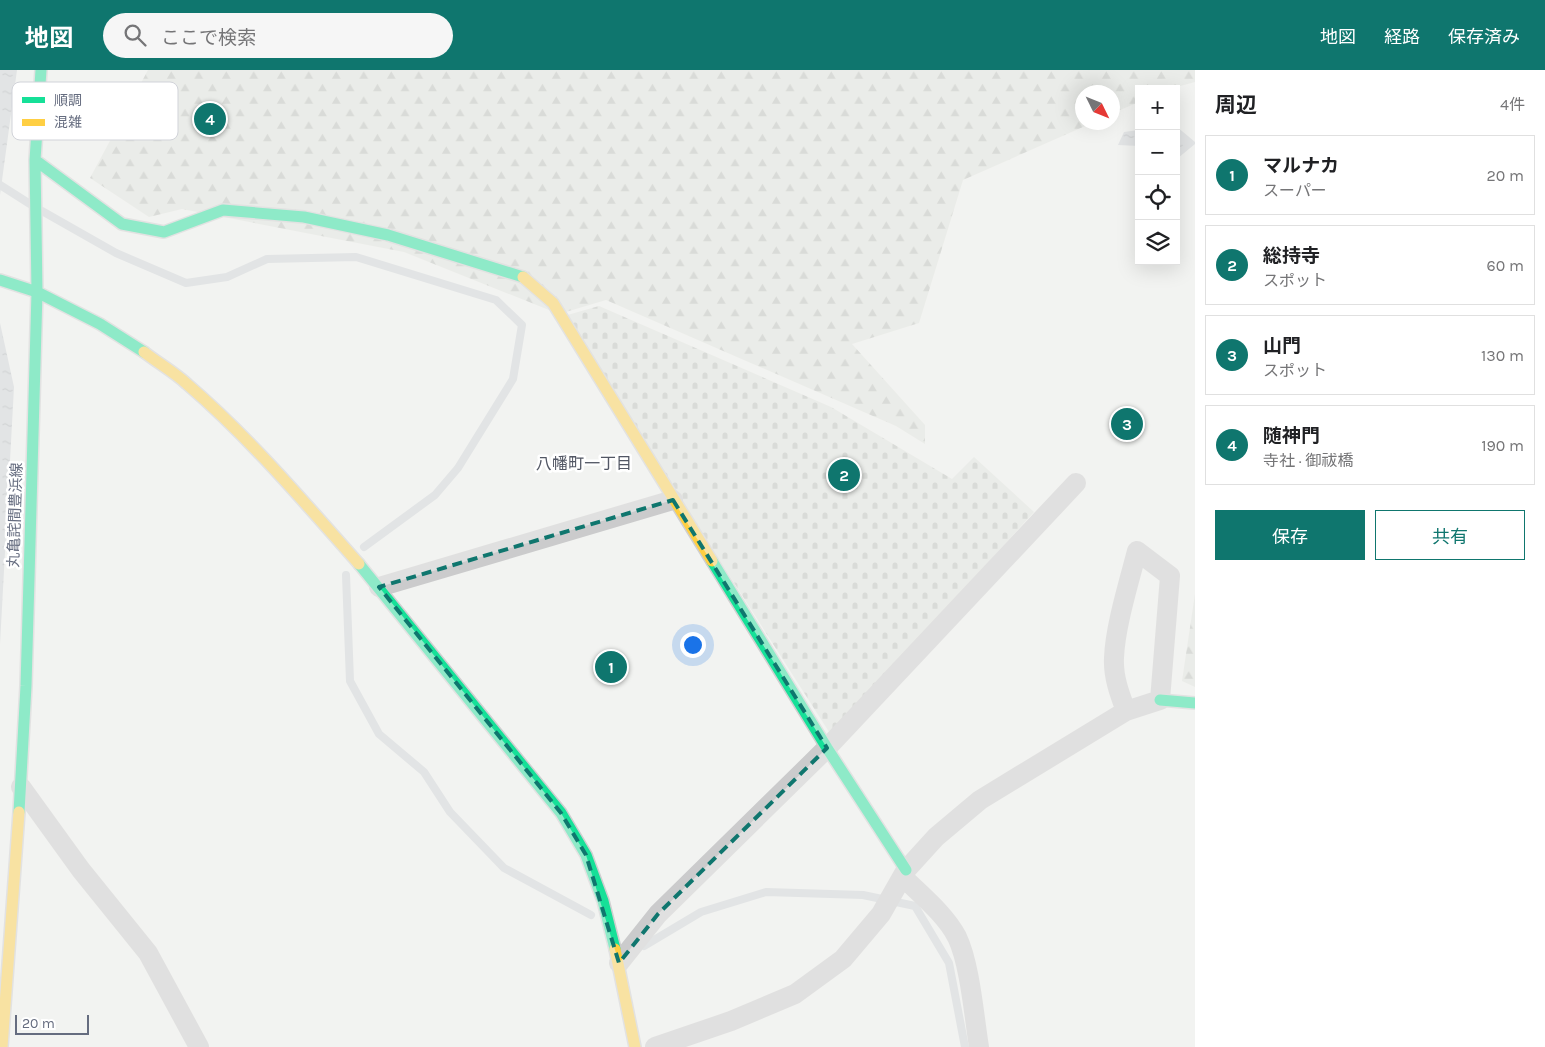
<!DOCTYPE html>
<html lang="ja">
<head>
<meta charset="utf-8">
<style>
  body { margin:0; font-family:Karla,"Noto Sans JP",sans-serif; background:#f6f6f6; color:#202124 }
  .controls { position:absolute; right:15px; top:15px; display:grid; overflow:hidden; border-radius:0px; box-shadow:0 5px 20px #0002 }
  .controls button { width:45px; height:45px; display:grid; place-items:center; padding:0; border:0; border-bottom:1px solid #e0e0e0; background:#fff; color:#202124; font:25px sans-serif }
  .compass { position:absolute; left:1075px; top:15px; width:45px; height:45px; border-radius:50%; background:#fff; box-shadow:0 5px 20px #0002; rotate:133deg }
  .scale { position:absolute; left:15px; bottom:12px; width:74px; box-sizing:border-box; padding-left:5px; border:2px solid #656c7f; border-top:0; font-size:14px; line-height:18px; white-space:nowrap; color:#656c7f; -webkit-text-stroke:4px #fff; paint-order:stroke }
  .you { position:absolute; left:692px; top:574px; width:18px; height:18px; margin:-12px; border:4px solid #fff; border-radius:50%; background:#1a73e8; box-shadow:0 0 0 8px #1a73e833 }
  .badge { display:grid; place-items:center; width:32px; height:32px; border-radius:50%; background:#0f766e; color:#fff; font-size:16px; font-weight:700 }
  .pin { position:absolute; translate:-50% -50%; border:2px solid #fff; box-shadow:0 1px 5px #0006 }
  .list { margin:0; padding:0; list-style:none }
  h2 { display:flex; justify-content:space-between; align-items:center; height:65px; margin:0; padding:0 20px; font-size:21px }
  h2 small { font-size:16px; font-weight:400; color:#757577 }
  .list li { display:grid; grid-template-columns:32px 1fr auto; gap:15px; align-items:center; box-sizing:border-box; height:80px; margin:0 10px 10px; padding:0 10px; border:1px solid #e0e0e0; border-radius:0px }
  .list b { display:block; font-size:19px; white-space:nowrap }
  .list p { margin:0; font-size:16px; white-space:nowrap; color:#757577 }
  .list em { font-size:16px; font-style:normal; color:#757577 }
  .actions { display:flex; gap:10px; padding:15px 20px }
  .actions a { flex:1; padding:11px 0; border:1px solid #0f766e; border-radius:0px; text-align:center; font-size:18px; color:#0f766e }
  .actions .main { background:#0f766e; color:#fff }
  .icon { flex:none; width:28px; height:28px; fill:none; stroke:currentColor; stroke-width:2; stroke-linecap:round; stroke-linejoin:round }
  .map { position:relative; flex:none; width:1195px; height:977px; overflow:hidden }
  header { display:flex; align-items:center; gap:30px; box-sizing:border-box; height:70px; padding:0 25px; background:#0f766e; color:#fff }
  header strong { font-size:24px }
  nav { display:flex; gap:28px; margin-inline-start:auto; font-size:18px }
  .search { width:350px; height:45px; background:#f6f6f6; display:flex; align-items:center; gap:12px; box-sizing:border-box; padding:0 18px; border-radius:28px; color:#757577; font-size:19px }
  main { display:flex }
  aside { flex:1; background:#fff }
  .map>svg:first-child { display:block }
</style>
</head>
<body>
<header>
<strong>地図</strong>
<div class="search"><svg class="icon" aria-label="search" viewBox="0 0 24 24"><circle cx="10" cy="10" r="6"/><path d="M15 15l6 6"/></svg>ここで検索</div>
<nav><a>地図</a><a>経路</a><a>保存済み</a></nav>
</header>
<main>
<div class="map">
<svg width="1195" height="977" viewBox="0 0 1195 977">
  <defs>
    <pattern id="forest-firs" width="22" height="20" patternUnits="userSpaceOnUse" patternTransform="scale(1.25)"><rect width="22" height="20" fill="#e1e5df"/><path d="M5 1l3.5 6h-7zM16 11l3.5 6h-7z" fill="#babeba"/></pattern>
    <pattern id="cemetery-stones" width="16" height="16" patternUnits="userSpaceOnUse" patternTransform="scale(1.25)"><rect width="16" height="16" fill="#e1e5df"/><path d="M2 7V4a2 2 0 0 1 4 0v3zM10 15v-3a2 2 0 0 1 4 0v3z" fill="#babeba"/></pattern>
    <pattern id="water-ripples" width="26" height="14" patternUnits="userSpaceOnUse" patternTransform="scale(1.25)"><rect width="26" height="14" fill="#ced3d7"/><path d="M2 4q2-2 4 0t4 0M15 11q2-2 4 0t4 0" fill="none" stroke="#abafb4"/></pattern>
  </defs>
  <rect width="100%" height="100%" fill="#f2f3f1"/>
  <!-- forest -->
  <path fill="url(#forest-firs)" d="M148 0H1195V12L1169 19H1139V32L1113 43 1112 22H1082V52L1092 53 963 110 919 253 852 274 925 355V374L896 356 606 230 559 244 404 182 182 139 149 147 90 108Z
    M1195 524V617L1182 611Z"/>
  <!-- cemetery -->
  <path fill="url(#cemetery-stones)" d="M599 236 831 337 952 409 974 387 1034 442 831 665 564 246Z"/>
  <!-- water -->
  <path fill="url(#water-ripples)" d="M0 0H17L0 125Z
    M1176 56 1195 72V74L1178 88 1176 87Z
    M1139 60V76L1118 75 1124 62Z
    M0 253 14 317 0 574Z"/>
  <g fill="none" stroke-linecap="round" stroke-linejoin="round">
    <!-- stream -->
    <path stroke="#ced3d7" stroke-width="8" d="M0 115 30 134
      M42 141 116 183 186 213 227 207 267 189 356 187 496 230 522 255 513 309 458 398 435 425 364 477
      M346 505 350 611 379 664 424 702 450 742 504 798 591 845
      M644 876 701 842 766 822 863 825 915 836 949 893 965 977"/>
    <!-- fast casing -->
    <g stroke="#cfcfd0" stroke-width="14">
      <path id="fast" d="M41 0 35 90 37 222 100 254 144 282
        M35 90 122 154 164 162 223 140 304 147 388 165 523 207
        M0 210 37 222 26 616 19 742
        M712 491 827 678 906 800
        M359 494 561 743 586 785 603 831 615 879
        M1160 630 1195 633"/>
    </g>
    <!-- slow casing -->
    <g stroke="#cfcfd0" stroke-width="14">
      <path id="slow" d="M523 207 553 233 712 491
        M144 282C158 293 174 302 187 314 250 368 304 432 359 494
        M615 879 635 977
        M2 977 19 742"/>
    </g>
    <!-- street -->
    <path stroke="#cbcbcc" stroke-width="20" d="M379 517 673 430
      M21 717 81 800 148 883 199 977
      M903 807C921 825 945 844 957 867 970 894 974 946 979 977
      M619 893 658 844 827 678 1076 413
      M655 977 731 951 795 924 843 889 881 844 906 800 936 767 980 730 1126 641 1160 630 1170 506 1137 481C1129 512 1115 557 1114 588 1113 607 1120 625 1126 641"/>
    <!-- fast -->
    <use href="#fast" stroke="#16e098" stroke-width="11"/>
    <!-- slow -->
    <use href="#slow" stroke="#ffcf43" stroke-width="11"/>
  </g>
  <!-- marked area -->
  <path d="M0 0H1195V977H0ZM673 430 827 678 658 844 619 893 586 785 561 743 379 517Z" fill="#f2f3f1" fill-opacity=".55" fill-rule="evenodd"/>
  <path fill="none" stroke="#0f766e" stroke-width="4" stroke-dasharray="10 6" stroke-linejoin="round" d="M673 430 827 678 658 844 619 893 586 785 561 743 379 517Z"/>
  <g text-anchor="middle" dominant-baseline="central" stroke-width="5" stroke-linejoin="round" paint-order="stroke">
    <!-- street labels -->
    <g font-size="15" fill="#656c7f" stroke="#fff">
      <text transform="translate(15 445) rotate(-88)">丸亀詫間豊浜線</text>
    </g>
    <!-- neighbourhood labels -->
    <g font-size="16" fill="#525764" stroke="#fff">
      <text x="584" y="393">八幡町一丁目</text>
    </g>
  </g>
  <!-- legend -->
  <rect x="12" y="12" width="166" height="58" rx="8" fill="#fff" stroke="#d1d3d9" stroke-width="1"/>
  <rect x="22" y="27" width="23" height="6" fill="#16e098"/>
  <rect x="22" y="49" width="23" height="7" fill="#ffcf43"/>
  <g font-size="14" fill="#656c7f">
    <text x="54" y="35">順調</text>
    <text x="54" y="57">混雑</text>
  </g>
</svg>
<div class="controls">
<button>+</button>
<button>−</button>
<button><svg class="icon" aria-label="locate" viewBox="0 0 24 24"><circle cx="12" cy="12" r="6"/><path d="M12 2v4M12 18v4M2 12h4M18 12h4"/></svg></button>
<button><svg class="icon" aria-label="layers" viewBox="0 0 24 24"><path d="M12 4l9 5-9 5-9-5zM3 14l9 5 9-5"/></svg></button>
</div>
<svg class="compass" viewBox="-18 -18 36 36"><path d="M0-13l5 13h-10z" fill="#e53935"/><path d="M0 13l5-13h-10z" fill="#757577"/></svg>
<div class="scale">20 m</div>
<div class="you"></div>
<div class="pin badge" style="left:611px;top:597px">1</div>
<div class="pin badge" style="left:844px;top:405px">2</div>
<div class="pin badge" style="left:1127px;top:354px">3</div>
<div class="pin badge" style="left:210px;top:49px">4</div>
</div>
<aside>
<h2>周辺<small>4件</small></h2>
<ul class="list">
<li><span class="badge">1</span><div><b>マルナカ</b><p>スーパー</p></div><em>20 m</em></li>
<li><span class="badge">2</span><div><b>総持寺</b><p>スポット</p></div><em>60 m</em></li>
<li><span class="badge">3</span><div><b>山門</b><p>スポット</p></div><em>130 m</em></li>
<li><span class="badge">4</span><div><b>随神門</b><p>寺社 · 御祓橋</p></div><em>190 m</em></li>
</ul>
<div class="actions"><a class="main">保存</a><a>共有</a></div>
</aside>
</main>
</body>
</html>
